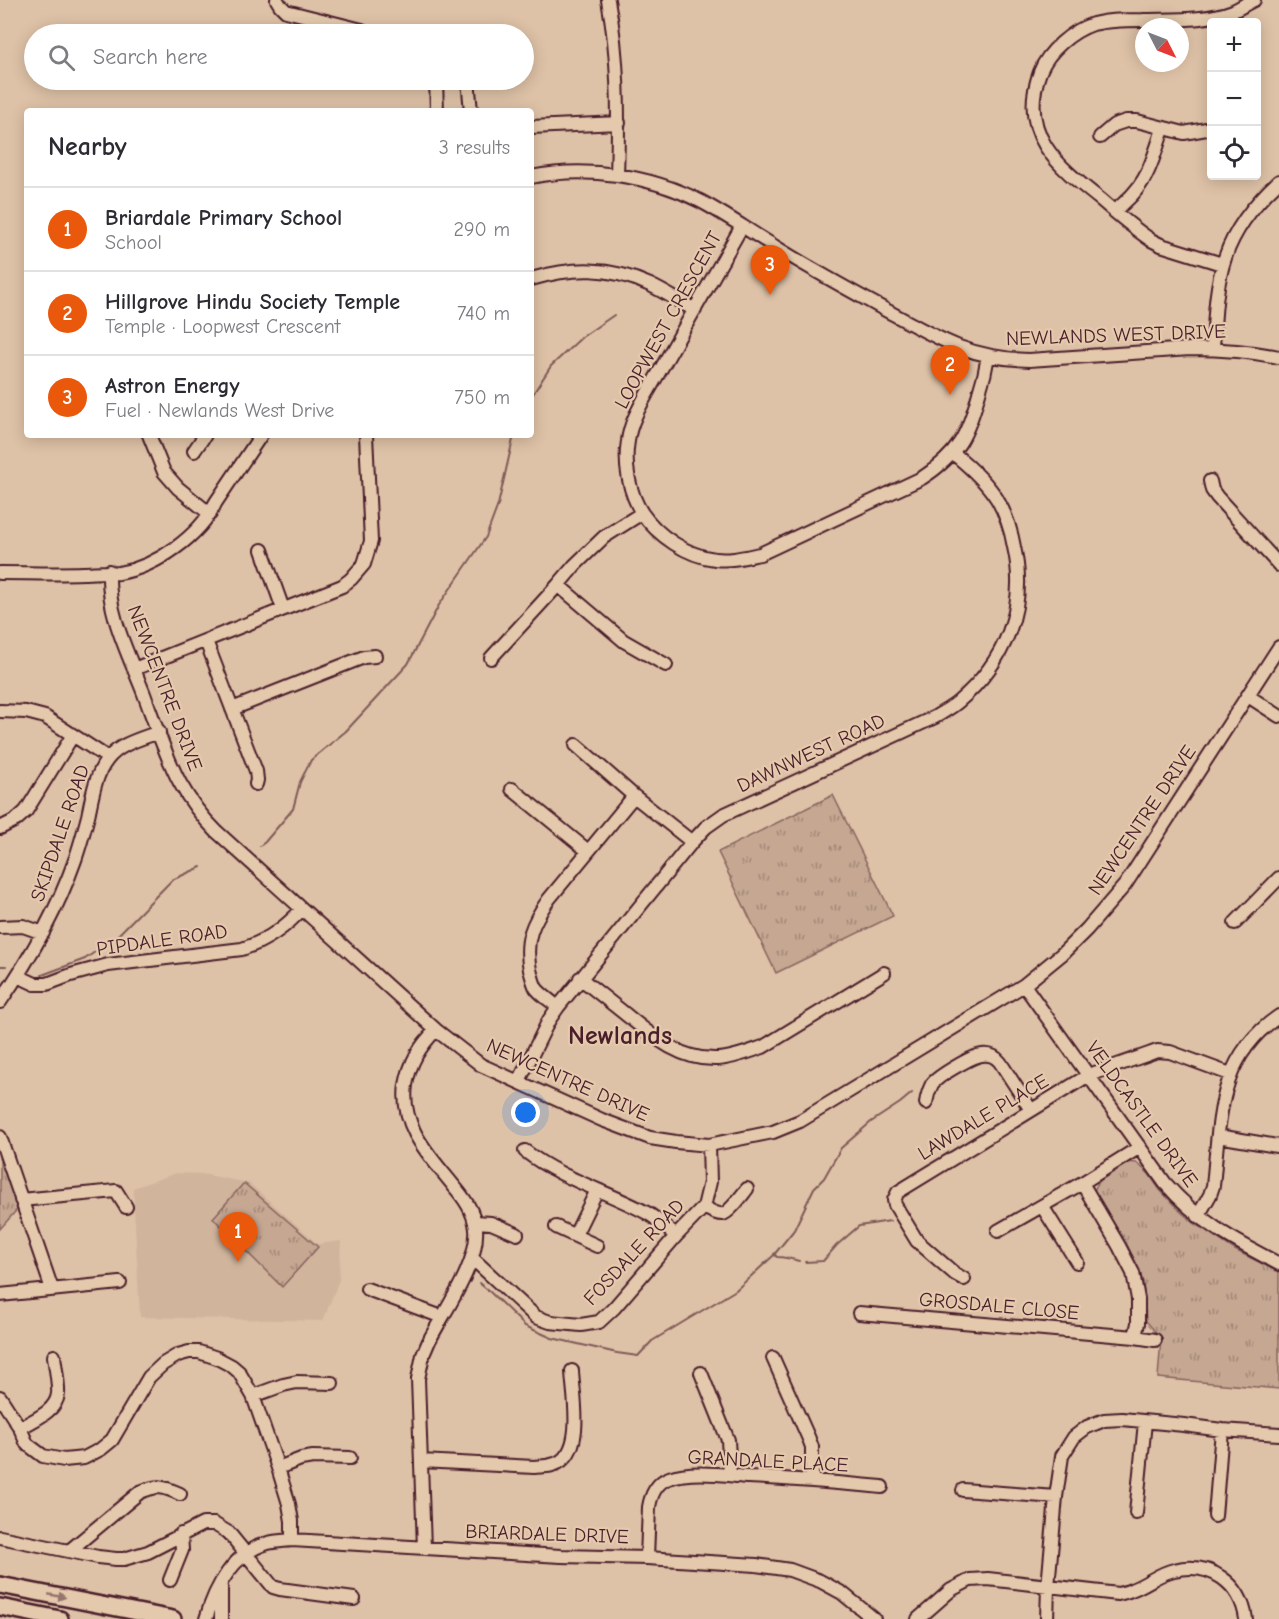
<!DOCTYPE html>
<html lang="en">
<head>
<meta charset="utf-8">
<style>
  body { margin:0; font-family:"Comic Neue",sans-serif; background:#f7f7f7; color:#2b2b33 }
  .controls { position:absolute; right:18px; top:18px; display:grid; overflow:hidden; border-radius:6px; box-shadow:0 3px 15px #0003 }
  .controls button { width:54px; height:54px; display:grid; place-items:center; padding:0; border:0; border-bottom:2px solid #e1e1e2; background:#fff; color:#2b2b33; font:30px sans-serif }
  .compass { position:absolute; left:1135px; top:18px; width:54px; height:54px; border-radius:50%; background:#fff; box-shadow:0 3px 15px #0003; rotate:132deg }
  .you { position:absolute; left:526px; top:1113px; width:21px; height:21px; margin:-15px; border:4px solid #fff; border-radius:50%; background:#1a73e8; box-shadow:0 0 0 9px #1a73e833 }
  .badge { display:grid; place-items:center; width:39px; height:39px; border-radius:50%; background:#ea580c; color:#fff; font-size:20px; font-weight:700 }
  .pin { position:absolute; translate:-50% -50px; filter:drop-shadow(0 2px 3px #0008) }
  .pin::after { content:''; position:absolute; top:32px; width:21px; height:18px; background:inherit; clip-path:polygon(0 0,100% 0,50% 100%) }
  .list { margin:0; padding:0; list-style:none }
  h2 { display:flex; justify-content:space-between; align-items:center; height:78px; margin:0; padding:0 24px; font-size:26px }
  h2 small { font-size:20px; font-weight:400; color:#7c7c81 }
  .list li { display:grid; grid-template-columns:39px 1fr auto; gap:18px; align-items:center; box-sizing:border-box; height:84px; padding:0 24px; border-top:2px solid #e1e1e2 }
  .list b { display:block; font-size:22px; white-space:nowrap }
  .list p { margin:0; font-size:20px; white-space:nowrap; color:#7c7c81 }
  .list em { font-size:20px; font-style:normal; color:#7c7c81 }
  .icon { flex:none; width:33px; height:33px; fill:none; stroke:currentColor; stroke-width:2; stroke-linecap:round; stroke-linejoin:round }
  .map { position:relative; flex:none; width:1279px; height:1619px; overflow:hidden }
  .search { position:absolute; background:#fff; box-shadow:0 3px 15px #0003; left:24px; top:24px; width:510px; height:66px; display:flex; align-items:center; gap:15px; box-sizing:border-box; padding:0 21px; border-radius:33px; color:#7c7c81; font-size:22px }
  .panel { position:absolute; background:#fff; box-shadow:0 3px 15px #0003; left:24px; top:108px; width:510px; height:330px; border-radius:6px }
  .map>svg:first-child { display:block }
</style>
</head>
<body>
<div class="map">
<svg width="1279" height="1619" viewBox="0 0 1279 1619">
  <defs>
    <pattern id="grass-tufts" width="24" height="20" patternUnits="userSpaceOnUse" patternTransform="scale(1.5)"><rect width="24" height="20" fill="#c5a792"/><path d="M3 7l-1-3M5 7V3M7 7l1-3M15 17l-1-3M17 17v-4M19 17l1-3" fill="none" stroke="#a28777"/></pattern>
  </defs>
  <rect width="100%" height="100%" fill="#dec2a7"/>
  <filter id="ink" filterUnits="userSpaceOnUse"><feTurbulence type="fractalNoise" baseFrequency=".0167" numOctaves="2"/><feDisplacementMap in="SourceGraphic" scale="12" xChannelSelector="R" yChannelSelector="G"/><feConvolveMatrix kernelMatrix="1 2 1 2 8 2 1 2 1" color-interpolation-filters="sRGB"/></filter>
  <g filter="url(#ink)">
    <!-- built -->
    <path fill="#d1b49c" d="M176 1173 202 1174 249 1183 318 1244 341 1241 339 1280 323 1321 140 1317 133 1188Z"/>
    <!-- grass -->
    <path fill="url(#grass-tufts)" stroke="#88635e" stroke-width="1.5" d="M833 795 893 916 776 973 718 852Z
      M0 1153 21 1205 0 1229Z
      M1126 1162 1137 1163 1149 1174 1160 1190 1181 1212 1194 1223 1235 1250 1279 1272V1389L1158 1378 1161 1338 1146 1321 1143 1282 1137 1265 1127 1245 1094 1191C1099 1177 1113 1169 1126 1162Z
      M243 1184H245L318 1247 282 1287 213 1218Z"/>
    <g fill="none" stroke-linecap="round" stroke-linejoin="round">
      <!-- stream -->
      <path stroke="#7f5a58" stroke-width="2" d="M531 397 551 366 582 337 614 315
        M260 846 265 842 293 809 300 782 311 760 346 731 408 664 439 605 486 537 498 505 514 435
        M0 966H6
        M42 975 85 959 116 937 172 880 201 867
        M774 1254 777 1257C784 1257 792 1259 799 1261
        M805 1262 823 1261 837 1245 859 1226 890 1221
        M479 1283 489 1291 525 1326 552 1338 617 1353 638 1356 652 1341 736 1290 773 1256 794 1230 814 1188 824 1178 841 1148 871 1122 900 1103 912 1093"/>
      <!-- minor casing -->
      <g stroke="#4a1f2b" stroke-width="16">
        <path id="minor" d="M277 0 280 5 286 11 362 30
          M608 0C619 58 619 116 617 175
          M436 80 437 111
          M468 80 471 111
          M531 127 619 123
          M1100 137 1114 125 1126 121H1137L1184 133 1212 128
          M531 177C587 166 649 175 700 201 725 214 749 231 774 246 812 270 853 292 893 314 942 341 971 358 1029 360L1190 349C1220 349 1250 351 1279 357
          M1114 211C1147 187 1151 165 1163 129
          M742 226 649 390C640 406 630 423 628 441 624 464 629 493 642 513 657 535 687 556 715 559 731 561 745 557 760 554L922 478C959 454 968 434 979 393 983 381 986 369 988 356
          M1222 264 1161 245 1151 240C1133 228 1117 214 1101 200 1058 166 1017 134 1040 72 1048 51 1072 31 1093 24 1109 20 1126 20 1143 20 1171 19 1207 21 1233 11 1240 8 1247 3 1254 0
          M531 279C573 267 609 266 650 285 665 292 680 302 695 310
          M1213 349C1216 274 1221 234 1279 181
          M149 435 164 472 178 488 210 514
          M194 451 205 435
          M1210 481 1212 490 1217 497 1279 565
          M262 550 283 609
          M109 571C107 614 129 655 144 694 155 724 165 755 180 783 190 801 202 817 216 831L436 1030 481 1065 602 1120 650 1138 676 1142 709 1145 773 1132 800 1121 1024 985 1062 954 1087 929 1125 885 1279 647
          M0 573C27 573 55 574 83 573 90 573 98 572 106 572 110 571 114 574 119 573 156 567 200 536 216 502L261 435
          M558 585 624 641 666 665
          M206 641 256 771 257 780 256 784
          M491 658 558 585 575 565 604 537 642 513
          M134 669 342 586 351 579 364 564 371 541 366 435
          M1248 696 1279 716
          M232 709 364 657 375 656
          M0 711 26 712 45 717 108 758
          M576 745 634 796 692 842
          M512 789 588 851
          M0 828 16 820 26 811 73 735
          M1235 923 1279 878
          M0 927 23 926 43 933
          M18 976 35 984H47L71 975 108 965 242 949C267 941 285 928 302 909
          M580 978C595 990 609 1001 624 1013 651 1035 680 1061 718 1059 733 1058 748 1052 763 1047L884 973
          M1024 985 1165 1183C1200 1223 1233 1240 1279 1264
          M0 1002C31 957 57 911 75 860 80 846 84 831 88 816 92 798 95 775 107 760 119 744 140 739 159 732
          M558 1007C551 1001 541 995 536 988 533 982 532 976 530 970 524 940 532 923 549 899L634 796
          M519 1081 549 1020 558 1007 692 842 706 827 723 815 935 717C943 712 951 708 958 702 1005 662 1028 608 1014 547 1011 530 1006 514 997 499 986 481 969 466 953 453
          M926 1103C927 1096 929 1090 932 1084 938 1076 972 1056 982 1055 990 1054 995 1056 1000 1062L1031 1110
          M1218 1136 1277 1146 1279 1145
          M0 1137 52 1289
          M525 1151C561 1179 607 1191 647 1213 657 1218 667 1229 676 1236
          M1082 1183 1119 1246 1133 1273 1138 1299V1323L1135 1337
          M21 1200 116 1191 126 1207
          M1042 1206 1077 1262
          M704 1207C709 1210 717 1215 723 1214 730 1212 742 1195 747 1189
          M1198 1216 1210 1195 1213 1186C1220 1119 1217 1058 1279 1016
          M475 1222 491 1223 517 1234
          M556 1227 597 1246
          M998 1231 1082 1183 1140 1147
          M575 1235 597 1190
          M472 1258 536 1317 550 1322 581 1325 599 1322 614 1308 676 1236 704 1207 710 1182 709 1145
          M964 1279 955 1274 917 1241 895 1205 894 1200 898 1192 1089 1075 1149 1054 1157 1051 1170 1052 1230 1074
          M367 1289 442 1317
          M0 1295 120 1283
          M859 1313 1135 1337 1155 1340
          M773 1358 809 1439 812 1447V1481
          M701 1373 728 1440 730 1475
          M253 1396 283 1385 297 1382 332 1383
          M0 1397 20 1428 27 1444 43 1456 64 1460 84 1458 101 1449 112 1440 149 1377 163 1364 178 1355 189 1352H199L217 1358 232 1366 239 1372 253 1396 278 1468 289 1504 292 1521V1540
          M20 1428C33 1420 56 1412 58 1394 59 1385 55 1365 54 1356
          M421 1461 534 1467C543 1466 553 1467 561 1461 584 1444 573 1395 572 1371
          M278 1468 301 1459 313 1457 350 1458
          M963 1490 1056 1497
          M1136 1513 1145 1422
          M1215 1516 1222 1430
          M0 1537 98 1557 116 1559H124L148 1552 203 1524H214L229 1533 273 1587 280 1589 354 1599
          M424 1548 418 1379 423 1355 429 1341C445 1310 479 1263 476 1229 474 1211 464 1198 453 1185 429 1155 400 1126 406 1085 410 1062 420 1046 436 1030
          M69 1551 140 1492C158 1485 163 1486 180 1494
          M647 1558 649 1507C651 1495 657 1482 669 1478 691 1470 724 1475 748 1477 792 1479 837 1483 882 1487
          M170 1580 182 1550 181 1534
          M206 1619C215 1587 234 1552 268 1543 276 1541 284 1541 292 1540L561 1556 647 1558 756 1565 790 1570 820 1581 842 1593 874 1619
          M221 1619V1587
          M918 1619 951 1590 970 1580 988 1579 1118 1594C1122 1593 1127 1592 1131 1590 1146 1585 1159 1573 1174 1570 1210 1561 1241 1583 1246 1619
          M1047 1619 1048 1587 1056 1497 1062 1456 1074 1437 1087 1427 1104 1420 1122 1419 1184 1425 1222 1430 1279 1434"/>
      </g>
      <!-- major casing -->
      <g stroke="#4a1f2b" stroke-width="20">
        <path id="major" d="M0 1585 173 1619
          M0 1607 60 1619"/>
      </g>
      <!-- minor -->
      <use href="#minor" stroke="#e4c9ac" stroke-width="12"/>
      <!-- major -->
      <use href="#major" stroke="#e4c9ac" stroke-width="15"/>
    </g>
    <!-- one-way arrows -->
    <defs><path id="oneway-solid" d="M-6-.8H1V-3.2L6.5 0L1 3.2V.8H-6Z" transform="scale(1.5)"/></defs>
    <use fill="#97746c" href="#oneway-solid" transform="translate(57 1596) rotate(11)"/>
  </g>
  <g text-anchor="middle" dominant-baseline="central" stroke-width="4.5" stroke-linejoin="round" paint-order="stroke">
    <!-- street labels -->
    <g font-size="20" fill="#4a1f2b" stroke="#e4c9ac">
      <text transform="translate(668 320) rotate(-61)">LOOPWEST CRESCENT</text>
      <text transform="translate(1116 335) rotate(-2)">NEWLANDS WEST DRIVE</text>
      <text transform="translate(165 688) rotate(69)">NEWCENTRE DRIVE</text>
      <text transform="translate(811 753) rotate(-25)">DAWNWEST ROAD</text>
      <text transform="translate(1142 820) rotate(-56)">NEWCENTRE DRIVE</text>
      <text transform="translate(60 833) rotate(-71)">SKIPDALE ROAD</text>
      <text transform="translate(162 940) rotate(-8)">PIPDALE ROAD</text>
      <text transform="translate(568 1080) rotate(24)">NEWCENTRE DRIVE</text>
      <text transform="translate(1142 1114) rotate(54)">VELDCASTLE DRIVE</text>
      <text transform="translate(983 1117) rotate(-31)">LAWDALE PLACE</text>
      <text transform="translate(634 1252) rotate(-47)">FOSDALE ROAD</text>
      <text transform="translate(999 1306) rotate(5)">GROSDALE CLOSE</text>
      <text transform="translate(768 1461) rotate(3)">GRANDALE PLACE</text>
      <text transform="translate(547 1534) rotate(2)">BRIARDALE DRIVE</text>
    </g>
    <!-- district labels -->
    <g font-size="26" font-weight="bold" fill="#4a1f2b" stroke="#e4c9ac">
      <text x="620" y="1036">Newlands</text>
    </g>
  </g>
</svg>
<div class="controls">
<button>+</button>
<button>−</button>
<button><svg class="icon" aria-label="locate" viewBox="0 0 24 24"><circle cx="12" cy="12" r="6"/><path d="M12 2v4M12 18v4M2 12h4M18 12h4"/></svg></button>
</div>
<svg class="compass" viewBox="-18 -18 36 36"><path d="M0-13l5 13h-10z" fill="#e53935"/><path d="M0 13l5-13h-10z" fill="#7c7c81"/></svg>
<div class="you"></div>
<div class="pin badge" style="left:238px;top:1262px">1</div>
<div class="pin badge" style="left:950px;top:395px">2</div>
<div class="pin badge" style="left:770px;top:295px">3</div>
<div class="search"><svg class="icon" aria-label="search" viewBox="0 0 24 24"><circle cx="10" cy="10" r="6"/><path d="M15 15l6 6"/></svg>Search here</div>
<section class="panel">
<h2>Nearby<small>3 results</small></h2>
<ul class="list">
<li><span class="badge">1</span><div><b>Briardale Primary School</b><p>School</p></div><em>290 m</em></li>
<li><span class="badge">2</span><div><b>Hillgrove Hindu Society Temple</b><p>Temple · Loopwest Crescent</p></div><em>740 m</em></li>
<li><span class="badge">3</span><div><b>Astron Energy</b><p>Fuel · Newlands West Drive</p></div><em>750 m</em></li>
</ul>
</section>
</div>
</body>
</html>
